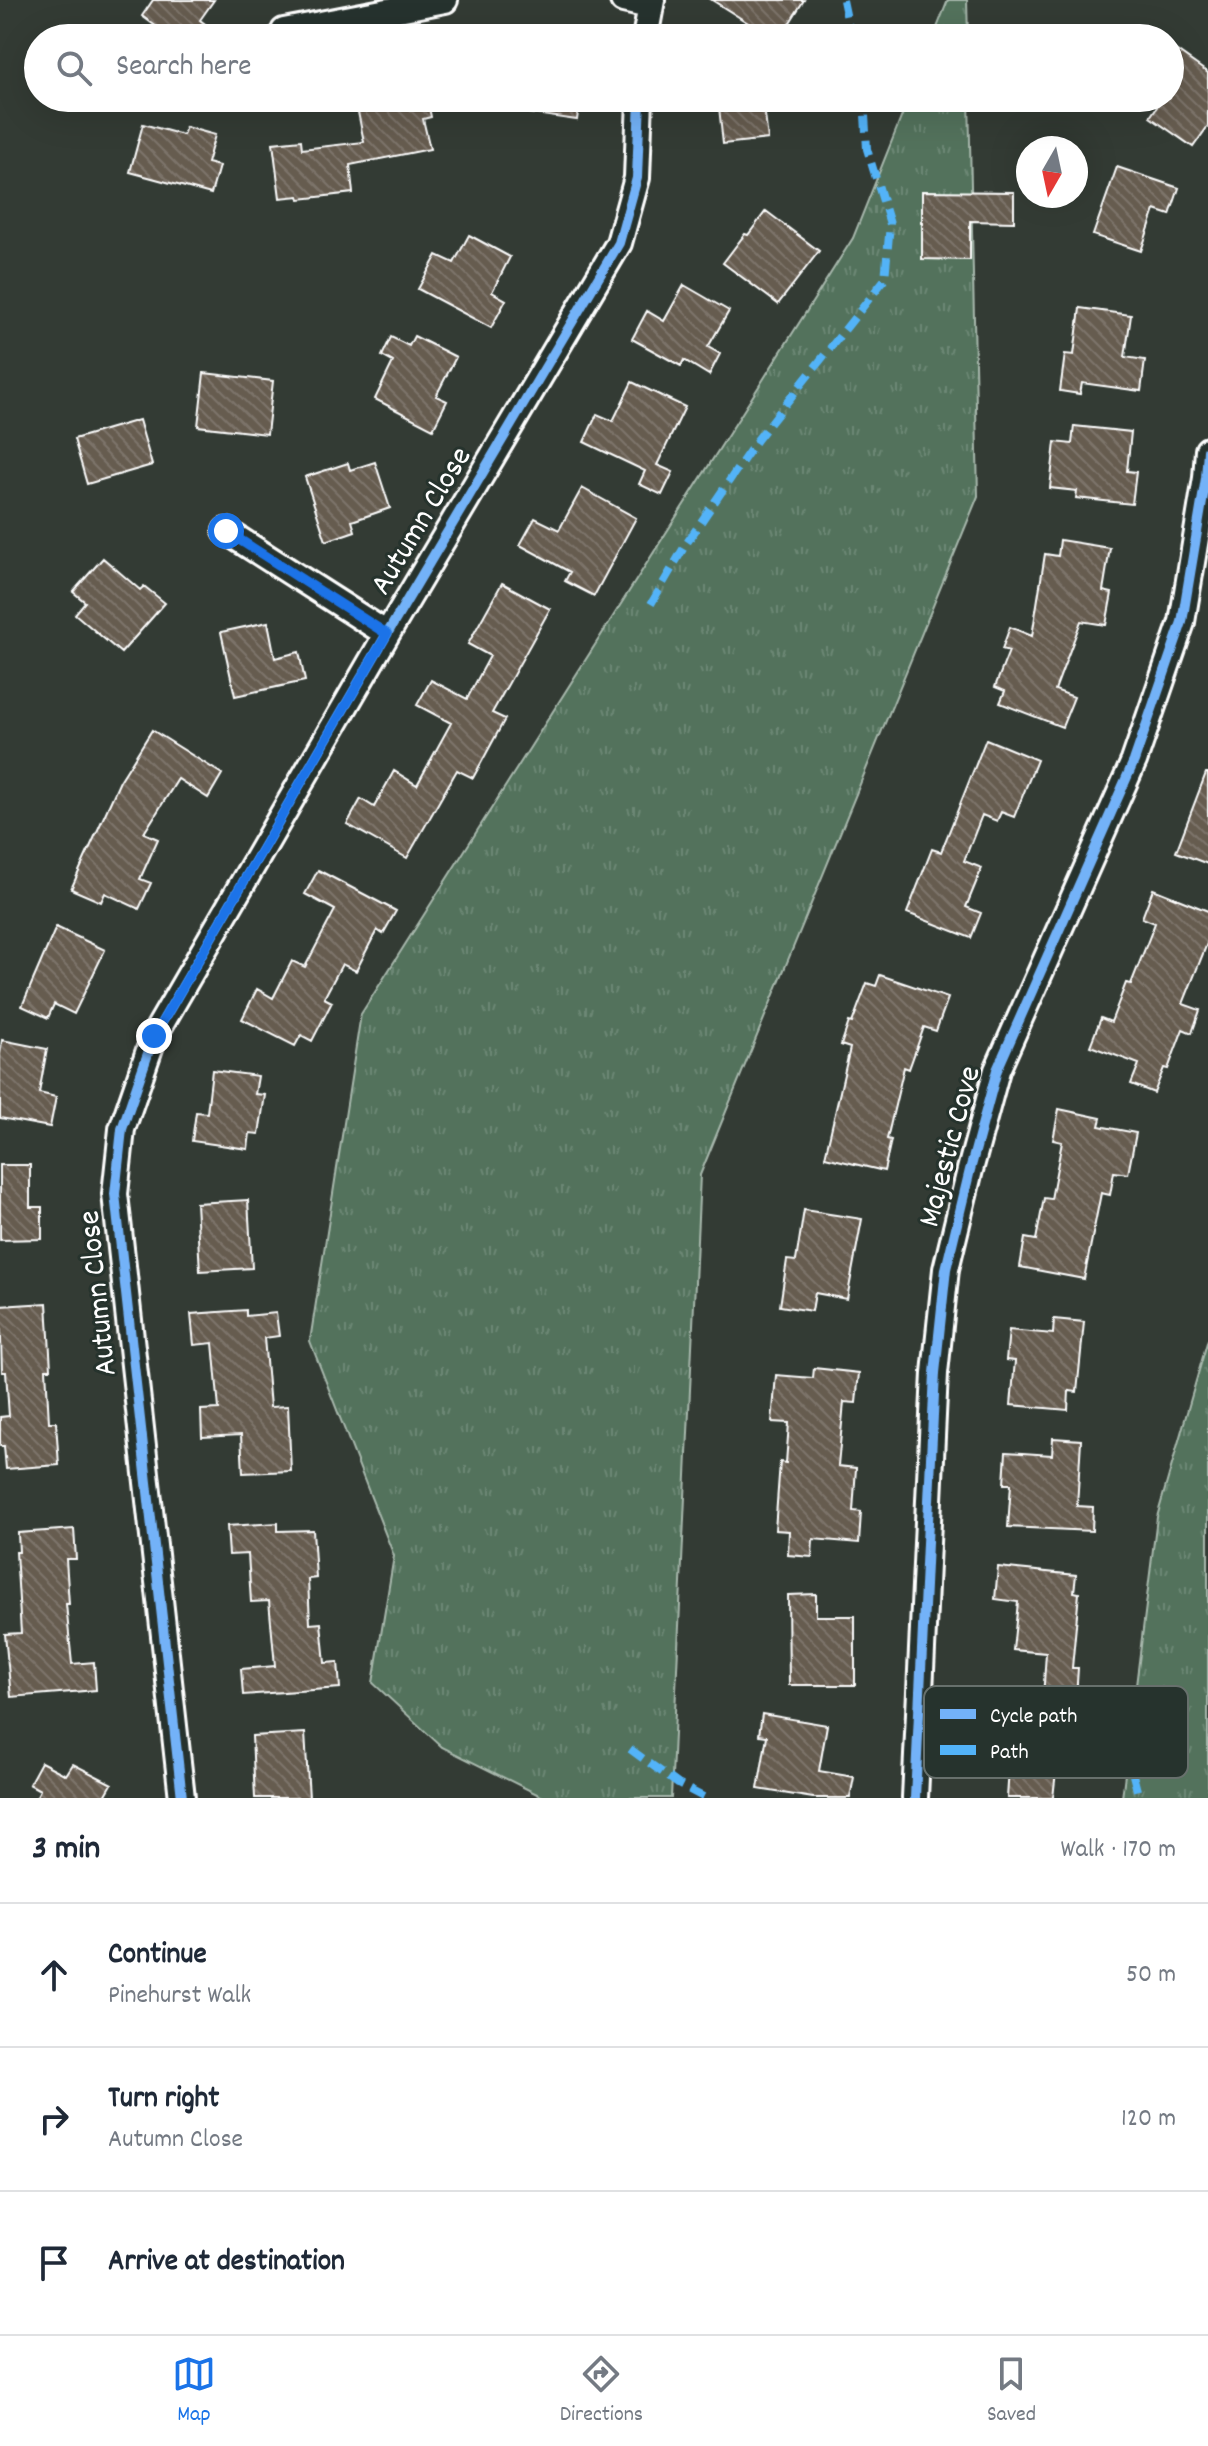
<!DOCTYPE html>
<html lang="en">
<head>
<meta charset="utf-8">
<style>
  body { margin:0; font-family:Dekko,sans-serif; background:#f2f2f3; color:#1f2937 }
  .compass { position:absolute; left:1016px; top:136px; width:72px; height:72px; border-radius:50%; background:#fff; box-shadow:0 8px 32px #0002; rotate:189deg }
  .stop { position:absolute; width:24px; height:24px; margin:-18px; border:6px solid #1a73e8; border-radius:50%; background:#fff }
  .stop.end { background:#1a73e8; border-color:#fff; box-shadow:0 2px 8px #0008 }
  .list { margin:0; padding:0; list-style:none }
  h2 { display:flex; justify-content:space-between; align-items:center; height:104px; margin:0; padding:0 32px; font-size:34px }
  h2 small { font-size:26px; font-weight:400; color:#747a83 }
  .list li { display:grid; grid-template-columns:52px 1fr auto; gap:24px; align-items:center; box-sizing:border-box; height:144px; padding:0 32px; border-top:2px solid #e0e1e3 }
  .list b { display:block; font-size:30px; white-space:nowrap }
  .list p { margin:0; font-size:26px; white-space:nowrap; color:#747a83 }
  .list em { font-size:26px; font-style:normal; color:#747a83 }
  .icon { flex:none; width:44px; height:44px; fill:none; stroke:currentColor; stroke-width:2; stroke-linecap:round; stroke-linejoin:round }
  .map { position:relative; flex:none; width:1208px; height:1798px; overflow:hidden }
  .search { position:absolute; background:#fff; box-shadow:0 8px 32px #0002; left:24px; right:24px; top:24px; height:88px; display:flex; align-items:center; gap:20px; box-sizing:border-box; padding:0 28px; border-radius:44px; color:#747a83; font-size:30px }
  .sheet { height:536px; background:#fff }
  nav { display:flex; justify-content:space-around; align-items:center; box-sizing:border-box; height:112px; border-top:2px solid #e0e1e3; background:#fff; font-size:22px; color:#747a83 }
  nav a { display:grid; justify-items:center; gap:4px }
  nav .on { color:#1a73e8 }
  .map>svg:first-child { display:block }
</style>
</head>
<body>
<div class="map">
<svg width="1208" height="1798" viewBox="0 0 1208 1798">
  <defs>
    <pattern id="grass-tufts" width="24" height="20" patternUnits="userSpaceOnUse" patternTransform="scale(2)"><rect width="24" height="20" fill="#52725b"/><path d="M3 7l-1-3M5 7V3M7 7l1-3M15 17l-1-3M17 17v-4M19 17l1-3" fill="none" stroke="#6c8774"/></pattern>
    <pattern id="building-back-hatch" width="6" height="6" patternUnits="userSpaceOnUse" patternTransform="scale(2)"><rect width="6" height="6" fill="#665c50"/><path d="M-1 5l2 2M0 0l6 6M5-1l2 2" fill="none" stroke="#7d746a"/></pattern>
  </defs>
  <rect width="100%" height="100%" fill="#333b34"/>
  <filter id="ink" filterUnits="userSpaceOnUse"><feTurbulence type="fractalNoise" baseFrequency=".0125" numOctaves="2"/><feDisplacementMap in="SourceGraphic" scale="16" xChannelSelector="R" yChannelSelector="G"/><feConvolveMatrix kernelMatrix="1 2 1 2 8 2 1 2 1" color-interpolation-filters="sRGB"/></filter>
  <g filter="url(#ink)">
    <!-- grass -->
    <path fill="url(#grass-tufts)" stroke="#a8b8ad" stroke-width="2" d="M948 0H967L968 38H933Z
      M909 98H969L978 496 700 1175 671 1798H545L442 1747 373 1683 394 1556 310 1341 361 1014 853 238Z
      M1208 1339V1798H1122L1157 1517Z"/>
    <!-- building -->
    <path fill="url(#building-back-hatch)" stroke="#fff" stroke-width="2" d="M153 0H214L200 20 209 27 201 38H172L142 16Z
      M712 0H804L780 38H772Z
      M1170 46 1208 73V126L1193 147 1150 117 1163 98H1170Z
      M396 98H427L431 117 423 119 430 149 350 165 353 193 300 199 299 196 280 198 273 143 301 140 302 149 364 142 358 112 397 104Z
      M508 98H580L577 120 507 110Z
      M718 98H763L768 139 723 144Z
      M143 124 183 135 186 127 215 135 207 163 219 166 211 194 130 172Z
      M1117 167 1179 188 1170 215 1155 210 1141 251 1093 235Z
      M922 191 1014 192V222L970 221V260L922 259Z
      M766 211 819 251 778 304 723 263 745 234 748 235Z
      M469 235 510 257 492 292 506 300 491 328 418 289 437 255 454 263Z
      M684 285 729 311 708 347 720 354 709 375 684 360 681 366 632 339 647 311 664 321Z
      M1080 308 1131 315 1125 357 1145 360 1141 391 1082 383 1080 394 1060 391 1065 354 1074 355Z
      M414 336 456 357 436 396 447 401 433 429 375 399 393 362 382 356 391 337 409 346Z
      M204 373 273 381 267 434 198 426Z
      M632 382 685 407 657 465 673 472 662 495 639 484 645 471 584 442 597 414 613 421Z
      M139 420 152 465 87 484 74 439Z
      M1074 426 1131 432 1127 471 1136 472 1132 504 1076 498 1077 491 1050 488 1055 442 1072 444Z
      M375 462 390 508 352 521 355 531 326 541 305 477 348 463 350 470Z
      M582 488 636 518 594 596 565 581 570 572 520 545 535 518 559 530Z
      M1060 540 1110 548 1103 591 1112 593 1106 625 1081 621 1055 690 1074 697 1062 727 1000 703 1005 691 995 687 1009 651 1002 649 1010 627 1032 636 1045 554 1058 556Z
      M103 558 140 590 144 586 165 603 121 653 75 614 85 602 73 592Z
      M502 583 550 609 492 713 505 719 473 778 457 770 407 858 347 824 361 799 374 807 394 771 417 785 451 723 417 705 431 680 467 699 490 656 468 644Z
      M268 622 275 658 299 652 305 681 235 696 221 632Z
      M152 730 222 774 208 798 178 779 144 833 158 839 140 879 151 883 139 909 105 893 101 902 71 889 120 781Z
      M986 739 1037 760 1014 817 1001 812 997 821 982 815 964 861 982 868 966 907 981 913 971 938 907 913 932 849 941 852Z
      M1206 773H1208V864L1176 852Z
      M318 870 396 911 383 934 377 930 356 971 342 964 324 998 332 1002 312 1041 301 1035 295 1046 242 1019 257 989 273 998 292 961 305 967 335 910 305 894Z
      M1153 889 1208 911V941L1183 1004 1200 1010 1192 1033 1183 1029 1168 1069 1164 1068 1154 1093 1131 1084 1139 1064 1090 1046 1101 1018 1111 1022 1126 983 1131 984 1155 923 1142 918Z
      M56 927 105 950 74 1014 54 1004 48 1018 22 1006Z
      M880 975 948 998 936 1031 924 1027 909 1069 904 1067 887 1139 891 1140 884 1171 825 1157 850 1048 841 1045 849 1022 852 1023 867 983 876 986Z
      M2 1040 47 1049 39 1093 56 1097 50 1127 0 1118V1054Z
      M212 1070 258 1076 255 1094 265 1095 259 1134 250 1133 248 1149 192 1141 196 1112 207 1113Z
      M1059 1109 1101 1118 1099 1126 1136 1133 1128 1174 1114 1172 1110 1195 1101 1193 1084 1279 1020 1267 1025 1238 1036 1240 1044 1198 1051 1199 1062 1142 1053 1140Z
      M0 1165H30V1207H42V1239L0 1240Z
      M248 1200 252 1268 200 1271 196 1203Z
      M804 1210 862 1219 847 1299 815 1293 812 1311 780 1306 787 1260 796 1261Z
      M47 1303 51 1369H46L49 1422H56L59 1465 6 1469 4 1446H0V1417L9 1416 6 1372H2L0 1306Z
      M246 1310V1316L276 1313 279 1336 264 1338 270 1407 288 1406 291 1471 243 1473 241 1435 202 1437 201 1410 219 1409 213 1343 194 1345 191 1314Z
      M1054 1319 1084 1322 1077 1392 1069 1391 1068 1410 1011 1405 1015 1361 1006 1360 1009 1330 1053 1334Z
      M814 1368 859 1373 856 1403 844 1402 838 1466 856 1468 853 1511 861 1512 859 1543 813 1539 812 1557 788 1555 789 1531 775 1530 780 1462 786 1463 789 1423 772 1422 776 1375 813 1378Z
      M1053 1438 1081 1440 1077 1506 1093 1507 1092 1531 1008 1527 1011 1484H1004L1006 1452 1052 1455Z
      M278 1523V1531L313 1530 316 1578 308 1579 310 1624 321 1623 325 1663 338 1662 340 1688 243 1695 241 1669 275 1666 269 1601 251 1602 248 1554 229 1555 227 1526Z
      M74 1529 76 1559H66L69 1604H66L72 1664 94 1662 96 1690 11 1697 5 1634 21 1633 16 1552H19L18 1533Z
      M998 1567 1076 1575 1074 1592 1079 1593 1072 1668H1078L1074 1727 1067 1726 1066 1753H1058L1053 1798H1007L1012 1725 995 1724 996 1696 1043 1698 1046 1653 1013 1650 1018 1602 995 1599Z
      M816 1594V1616H855V1685H789L788 1595Z
      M762 1714 827 1725 819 1771 854 1777 850 1798H813L758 1789 767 1736 759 1735Z
      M305 1733 309 1798H255L252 1736Z
      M41 1762 66 1775 73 1764 112 1784 104 1798H36L40 1790 29 1784Z"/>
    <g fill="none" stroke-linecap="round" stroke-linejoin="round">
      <!-- street casing -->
      <g stroke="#fff" stroke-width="30">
        <path id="street" d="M623 0 649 6
          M284 31 445 0
          M645 38 652 0
          M226 531 387 634
          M182 1798 115 1194 122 1129 154 1036 387 634 619 243 637 178 640 98
          M915 1798 935 1373 946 1269 970 1170 997 1070 1134 761 1182 622 1206 478 1208 450"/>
      </g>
      <!-- street -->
      <use href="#street" stroke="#26332d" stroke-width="24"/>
      <!-- quiet -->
      <path stroke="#52b3f8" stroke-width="8" stroke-dasharray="16 8" stroke-linecap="butt" d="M843 0 851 38
        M651 604 686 544 757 440 885 279 890 224 867 149 864 98
        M630 1749 678 1784 705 1798
        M1133 1775 1139 1798"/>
      <!-- cycleway casing -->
      <g stroke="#26332d" stroke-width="15">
        <path id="cycleway" d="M182 1798 115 1194 122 1129 154 1036 387 634 619 243 637 178 640 98
          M915 1798 935 1373 946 1269 970 1170 997 1070 1134 761 1182 622 1206 478 1208 450"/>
      </g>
      <!-- cycleway -->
      <use href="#cycleway" stroke="#73b2f8" stroke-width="10"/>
    </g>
  </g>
  <g fill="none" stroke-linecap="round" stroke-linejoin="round" filter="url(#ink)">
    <!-- route -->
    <path stroke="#1a73e8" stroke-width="10" d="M154 1036 387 634 226 531"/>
  </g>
  <g text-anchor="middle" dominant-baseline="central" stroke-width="6" stroke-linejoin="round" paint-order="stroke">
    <!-- street labels -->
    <g font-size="32" fill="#fff" stroke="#26332d">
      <text transform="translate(423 522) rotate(-59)">Autumn Close</text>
      <text transform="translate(952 1147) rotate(-75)">Majestic Cove</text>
      <text transform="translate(100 1293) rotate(-96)">Autumn Close</text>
    </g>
  </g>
  <!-- legend -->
  <rect x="924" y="1686" width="264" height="92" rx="12" fill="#26332d" stroke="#67706c" stroke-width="2"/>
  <rect x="940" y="1709" width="36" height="10" fill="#73b2f8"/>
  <rect x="940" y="1745" width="36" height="10" fill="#52b3f8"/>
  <g font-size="22" fill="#fff">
    <text x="990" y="1722">Cycle path</text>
    <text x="990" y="1758">Path</text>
  </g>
</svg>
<svg class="compass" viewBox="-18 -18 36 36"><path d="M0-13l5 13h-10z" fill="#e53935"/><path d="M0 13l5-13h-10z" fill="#747a83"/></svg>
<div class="stop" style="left:226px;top:531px"></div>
<div class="stop end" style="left:154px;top:1036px"></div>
<div class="search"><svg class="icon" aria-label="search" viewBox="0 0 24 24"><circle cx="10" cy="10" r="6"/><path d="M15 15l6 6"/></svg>Search here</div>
</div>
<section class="sheet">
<h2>3 min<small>Walk · 170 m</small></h2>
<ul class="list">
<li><svg class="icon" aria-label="ahead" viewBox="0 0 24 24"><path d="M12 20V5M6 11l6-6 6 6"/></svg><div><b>Continue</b><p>Pinehurst Walk</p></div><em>50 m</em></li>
<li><svg class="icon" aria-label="right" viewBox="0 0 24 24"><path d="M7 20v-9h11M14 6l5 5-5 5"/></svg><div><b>Turn right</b><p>Autumn Close</p></div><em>120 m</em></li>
<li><svg class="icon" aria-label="arrive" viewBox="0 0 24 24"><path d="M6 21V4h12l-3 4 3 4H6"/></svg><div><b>Arrive at destination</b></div></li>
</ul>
</section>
<nav>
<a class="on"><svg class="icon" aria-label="map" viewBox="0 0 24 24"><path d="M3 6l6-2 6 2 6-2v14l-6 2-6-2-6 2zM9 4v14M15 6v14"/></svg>Map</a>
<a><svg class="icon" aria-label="directions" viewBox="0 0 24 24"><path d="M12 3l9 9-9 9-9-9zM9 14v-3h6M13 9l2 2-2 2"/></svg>Directions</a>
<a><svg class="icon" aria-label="saved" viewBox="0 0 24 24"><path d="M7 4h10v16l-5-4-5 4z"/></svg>Saved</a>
</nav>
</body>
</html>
